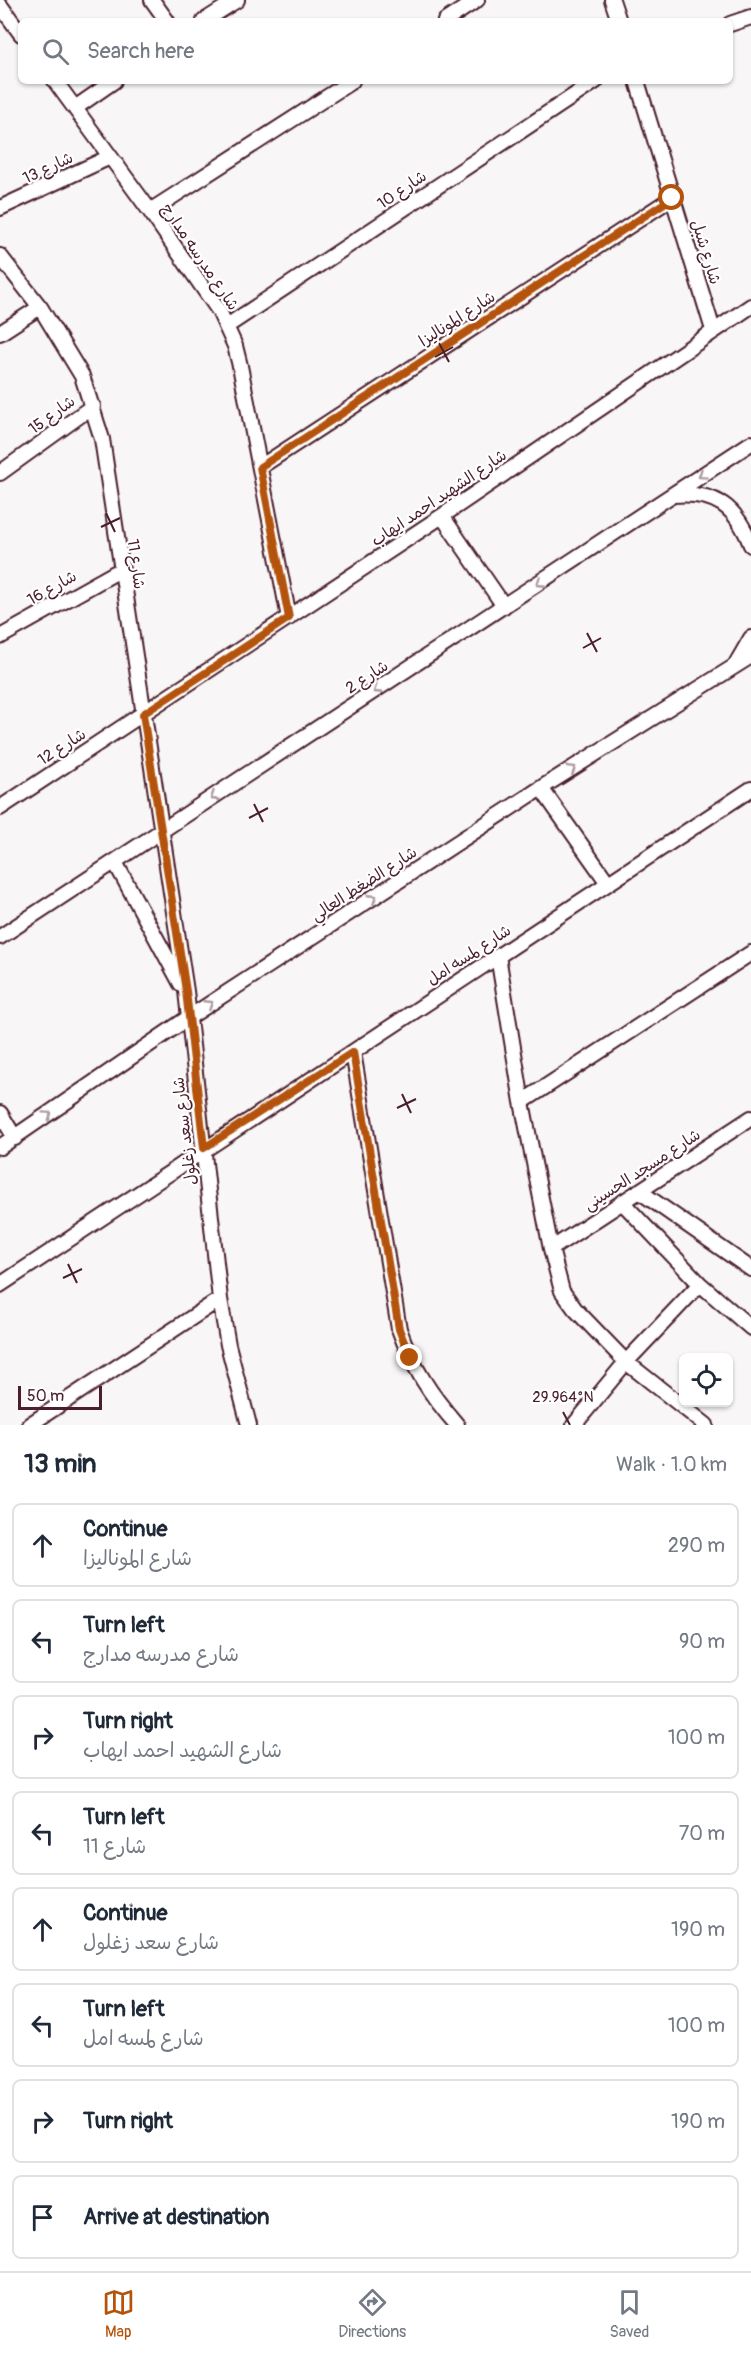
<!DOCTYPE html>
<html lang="en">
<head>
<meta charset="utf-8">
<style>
  body { margin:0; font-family:Pangolin,"Playpen Sans Arabic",sans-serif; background:#f6f6f7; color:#1f2937 }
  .controls { position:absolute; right:18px; bottom:18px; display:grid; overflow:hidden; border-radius:9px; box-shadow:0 2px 4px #0004 }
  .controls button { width:54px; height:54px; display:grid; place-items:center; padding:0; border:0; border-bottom:2px solid #e0e1e3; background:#fff; color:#1f2937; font:30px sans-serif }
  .scale { position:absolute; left:18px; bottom:15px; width:84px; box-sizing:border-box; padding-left:6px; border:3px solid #4a1f2b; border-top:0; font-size:16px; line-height:21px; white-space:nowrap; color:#4a1f2b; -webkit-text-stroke:4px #fff; paint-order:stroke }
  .stop { position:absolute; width:18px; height:18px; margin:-14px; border:4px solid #b45309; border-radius:50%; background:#fff }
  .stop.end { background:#b45309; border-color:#fff; box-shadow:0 2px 6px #0008 }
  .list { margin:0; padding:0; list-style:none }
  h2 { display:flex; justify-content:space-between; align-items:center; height:78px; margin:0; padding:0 24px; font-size:26px }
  h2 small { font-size:20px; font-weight:400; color:#747a83 }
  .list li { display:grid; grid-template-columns:39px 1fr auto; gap:18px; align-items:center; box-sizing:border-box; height:84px; margin:0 12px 12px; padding:0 12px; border:2px solid #e0e1e3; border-radius:9px }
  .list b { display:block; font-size:22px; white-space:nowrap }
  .list p { margin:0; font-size:20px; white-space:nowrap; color:#747a83 }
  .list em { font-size:20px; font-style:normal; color:#747a83 }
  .icon { flex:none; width:33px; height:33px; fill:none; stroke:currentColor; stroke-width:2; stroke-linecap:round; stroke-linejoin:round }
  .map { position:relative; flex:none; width:751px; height:1425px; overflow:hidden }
  .search { position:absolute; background:#fff; box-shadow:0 2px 4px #0004; left:18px; right:18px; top:18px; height:66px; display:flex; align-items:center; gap:15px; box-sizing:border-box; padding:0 21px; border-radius:9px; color:#747a83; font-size:22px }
  .sheet { height:846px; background:#fff }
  nav { display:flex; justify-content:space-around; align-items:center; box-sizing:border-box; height:84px; border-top:2px solid #e0e1e3; background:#fff; font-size:16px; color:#747a83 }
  nav a { display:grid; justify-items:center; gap:3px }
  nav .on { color:#b45309 }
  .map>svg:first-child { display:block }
</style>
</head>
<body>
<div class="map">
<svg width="751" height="1425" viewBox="0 0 751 1425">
  <rect width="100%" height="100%" fill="#f8f6f7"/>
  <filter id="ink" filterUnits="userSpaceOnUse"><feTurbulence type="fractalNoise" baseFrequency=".0167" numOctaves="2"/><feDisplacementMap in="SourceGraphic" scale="12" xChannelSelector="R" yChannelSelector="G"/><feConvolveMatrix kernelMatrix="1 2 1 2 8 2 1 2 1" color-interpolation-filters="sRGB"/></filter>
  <g filter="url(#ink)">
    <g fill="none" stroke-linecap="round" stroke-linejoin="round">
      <!-- minor casing -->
      <g stroke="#4a1f2b" stroke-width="18">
        <path id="minor" d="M152 0 167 21
          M612 0 619 21
          M0 5 21 34
          M204 21 237 0
          M445 21 477 0
          M730 24 751 17
          M55 81 150 211 219 311 235 346 240 366 289 618
          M637 81 713 330
          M75 108 114 81
          M0 208 110 157
          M150 211 352 81
          M0 256 40 307 82 376 102 439 186 991 220 1299 228 1345 249 1425
          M227 326 596 81
          M0 333 40 307
          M260 467 672 198
          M0 473 93 406
          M673 495C715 491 736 506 751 545
          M442 516 504 606
          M0 637 120 570
          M736 664 751 638
          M541 788 608 883
          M0 808 442 516 751 306
          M115 862 181 984
          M0 937 751 443
          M498 956 522 1102 551 1249 562 1291 575 1309 626 1362 706 1425
          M353 1052 399 1329C413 1368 430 1394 457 1425
          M522 1102 751 953
          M0 1113 15 1138
          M0 1147 188 1018 541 788 751 656
          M639 1191 751 1269
          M622 1202 700 1284 751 1328
          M551 1249 751 1118
          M0 1285 751 789
          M29 1425 220 1299
          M574 1425 626 1362 700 1284"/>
      </g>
      <!-- minor -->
      <use href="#minor" stroke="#fff" stroke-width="14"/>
    </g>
    <!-- one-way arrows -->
    <defs><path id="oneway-chevron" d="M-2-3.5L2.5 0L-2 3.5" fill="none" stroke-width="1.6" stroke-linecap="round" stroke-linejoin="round" transform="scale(1.5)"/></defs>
    <g stroke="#ae9aa0">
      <use href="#oneway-chevron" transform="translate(702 475) rotate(146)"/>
      <use href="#oneway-chevron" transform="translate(540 583) rotate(147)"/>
      <use href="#oneway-chevron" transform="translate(377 690) rotate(147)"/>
      <use href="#oneway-chevron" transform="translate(572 769) rotate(-32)"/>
      <use href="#oneway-chevron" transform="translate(214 797) rotate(147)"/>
      <use href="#oneway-chevron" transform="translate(373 898) rotate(-33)"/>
      <use href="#oneway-chevron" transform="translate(209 1004) rotate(-33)"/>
      <use href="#oneway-chevron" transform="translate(48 1115) rotate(-35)"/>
    </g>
  </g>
  <g fill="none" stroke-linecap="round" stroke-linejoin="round" filter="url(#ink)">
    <!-- route -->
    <path stroke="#b45309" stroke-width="8" d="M410 1358 399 1329 353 1052 204 1148 186 991 143 714 289 618 260 467 672 198"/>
  </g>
  <!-- ticks -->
  <path fill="none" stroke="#4a1f2b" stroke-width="2" d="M439 343 449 362M435 357 453 347M106 513 115 532M101 527 120 518M587 633 597 652M583 648 601 638M254 804 263 822M249 818 268 808M402 1094 411 1113M397 1108 416 1099M68 1264 77 1283M63 1278 82 1269M563 1412 570 1425"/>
  <g text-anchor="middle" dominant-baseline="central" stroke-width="4.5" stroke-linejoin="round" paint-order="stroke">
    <!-- street labels -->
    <g font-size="16" fill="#4a1f2b" stroke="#fff">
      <text transform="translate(48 168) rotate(-25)">شارع 13</text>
      <text transform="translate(402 190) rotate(-34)">شارع 10</text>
      <text transform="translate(706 252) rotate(73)">شارع شبل</text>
      <text transform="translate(200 257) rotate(56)">شارع مدرسه مدارج</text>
      <text transform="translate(457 319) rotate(-33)">شارع الموناليزا</text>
      <text transform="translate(52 415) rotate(-36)">شارع 15</text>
      <text transform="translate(439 498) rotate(-34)">شارع الشهيد احمد ايهاب</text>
      <text transform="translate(136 564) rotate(82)">شارع 11</text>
      <text transform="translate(52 588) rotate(-29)">شارع 16</text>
      <text transform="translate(367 677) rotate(-33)">شارع 2</text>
      <text transform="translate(62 747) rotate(-33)">شارع 12</text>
      <text transform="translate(364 884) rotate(-33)">شارع الضغط العالي</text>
      <text transform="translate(469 955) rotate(-33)">شارع لمسه امل</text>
      <text transform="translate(185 1131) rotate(-97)">شارع سعد زغلول</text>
      <text transform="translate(642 1170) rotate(-33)">شارع مسجد الحسينى</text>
    </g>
  </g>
  <g font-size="15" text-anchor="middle" fill="#4a1f2b" stroke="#fff" stroke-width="4.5" stroke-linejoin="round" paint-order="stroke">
    <text x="563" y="1402">29.964°N</text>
  </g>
</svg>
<div class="controls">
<button><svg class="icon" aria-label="locate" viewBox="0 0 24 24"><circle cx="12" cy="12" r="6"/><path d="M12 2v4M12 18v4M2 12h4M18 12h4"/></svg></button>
</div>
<div class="scale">50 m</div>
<div class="stop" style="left:672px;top:198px"></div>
<div class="stop end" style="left:410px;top:1358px"></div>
<div class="search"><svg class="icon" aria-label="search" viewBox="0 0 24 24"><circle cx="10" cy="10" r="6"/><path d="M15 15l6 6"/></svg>Search here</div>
</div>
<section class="sheet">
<h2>13 min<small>Walk · 1.0 km</small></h2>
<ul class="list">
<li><svg class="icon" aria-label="ahead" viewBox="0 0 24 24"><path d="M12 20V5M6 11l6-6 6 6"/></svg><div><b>Continue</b><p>شارع الموناليزا</p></div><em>290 m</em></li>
<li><svg class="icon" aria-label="left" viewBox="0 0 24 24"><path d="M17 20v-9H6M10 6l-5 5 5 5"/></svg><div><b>Turn left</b><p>شارع مدرسه مدارج</p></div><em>90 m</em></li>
<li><svg class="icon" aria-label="right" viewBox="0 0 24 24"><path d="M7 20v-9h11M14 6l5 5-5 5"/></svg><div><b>Turn right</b><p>شارع الشهيد احمد ايهاب</p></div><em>100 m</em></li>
<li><svg class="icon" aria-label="left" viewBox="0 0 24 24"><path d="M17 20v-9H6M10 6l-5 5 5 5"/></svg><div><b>Turn left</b><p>شارع 11</p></div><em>70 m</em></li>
<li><svg class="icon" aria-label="ahead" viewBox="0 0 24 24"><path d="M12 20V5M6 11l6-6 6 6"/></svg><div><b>Continue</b><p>شارع سعد زغلول</p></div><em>190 m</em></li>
<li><svg class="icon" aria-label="left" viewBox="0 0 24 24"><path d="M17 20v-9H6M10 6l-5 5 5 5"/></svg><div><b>Turn left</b><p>شارع لمسه امل</p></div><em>100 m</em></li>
<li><svg class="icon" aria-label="right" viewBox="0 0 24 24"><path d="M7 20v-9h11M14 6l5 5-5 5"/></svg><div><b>Turn right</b></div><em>190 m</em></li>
<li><svg class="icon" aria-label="arrive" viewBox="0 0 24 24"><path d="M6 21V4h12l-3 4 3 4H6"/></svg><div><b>Arrive at destination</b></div></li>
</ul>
</section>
<nav>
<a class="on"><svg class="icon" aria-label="map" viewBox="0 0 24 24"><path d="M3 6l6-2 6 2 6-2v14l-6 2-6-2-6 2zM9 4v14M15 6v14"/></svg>Map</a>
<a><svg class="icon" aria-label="directions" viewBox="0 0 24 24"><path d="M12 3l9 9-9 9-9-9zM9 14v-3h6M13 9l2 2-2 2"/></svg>Directions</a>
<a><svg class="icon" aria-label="saved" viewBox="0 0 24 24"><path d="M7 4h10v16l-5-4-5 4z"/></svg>Saved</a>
</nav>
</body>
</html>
